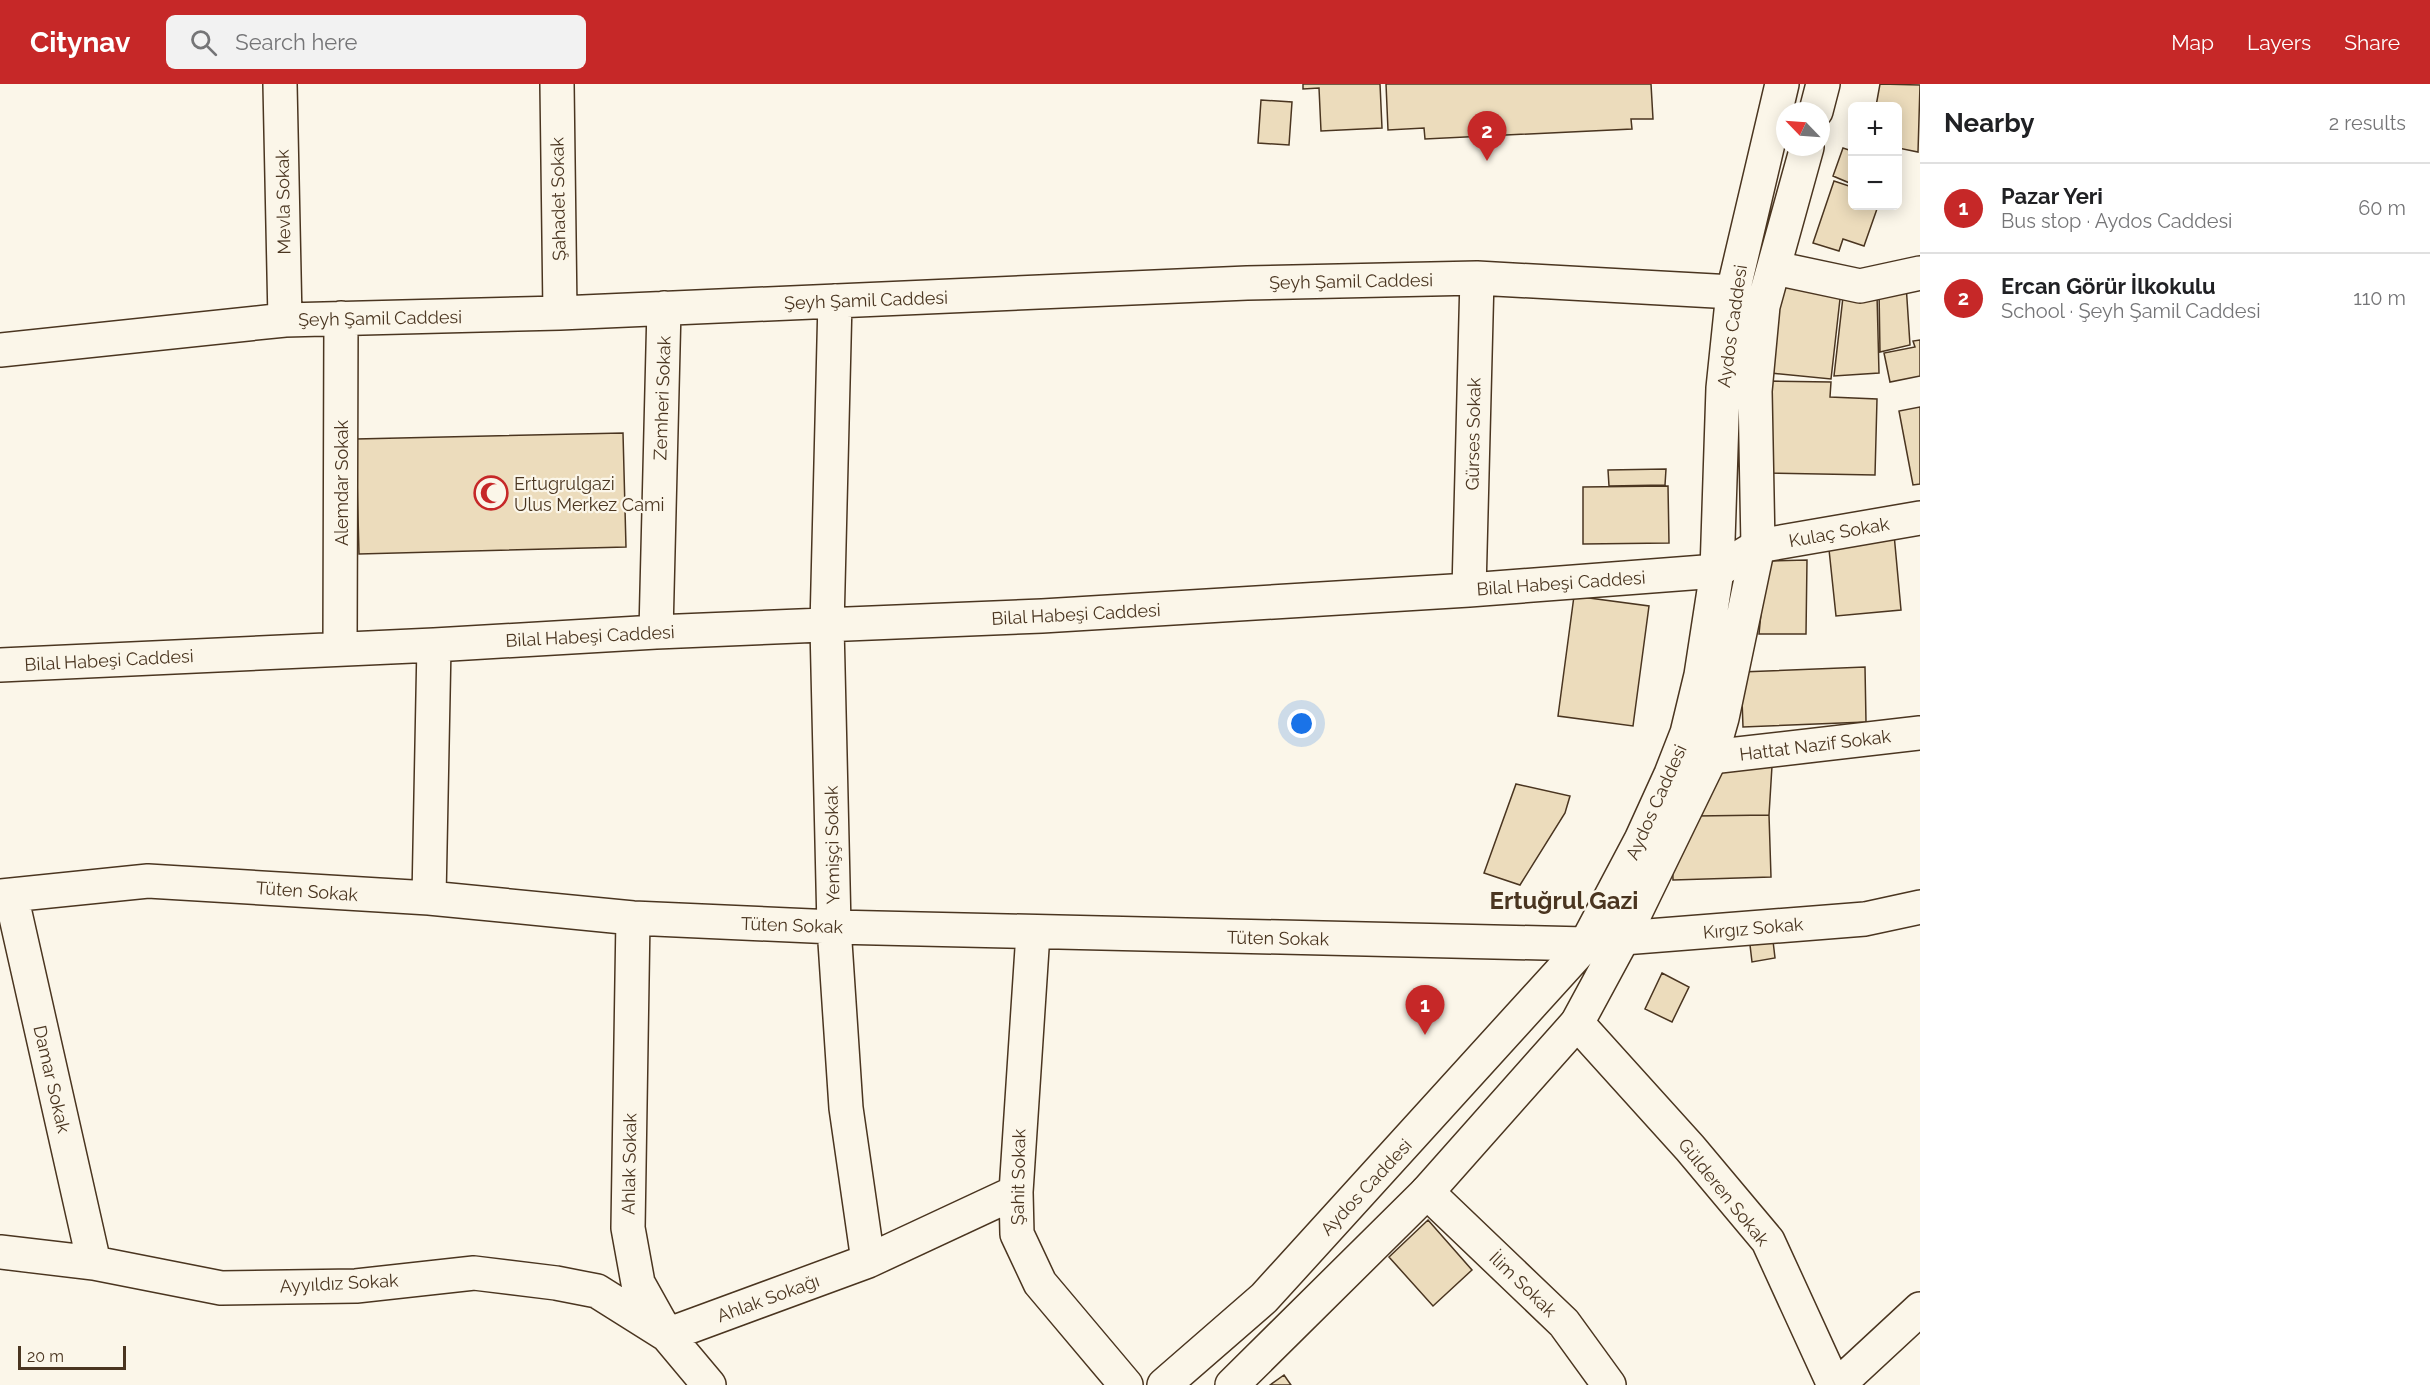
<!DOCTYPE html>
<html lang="en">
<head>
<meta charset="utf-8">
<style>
  body { margin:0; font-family:Raleway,sans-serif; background:#f2f2f2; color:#202124 }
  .controls { position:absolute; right:18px; top:18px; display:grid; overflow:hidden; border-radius:9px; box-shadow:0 3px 15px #0003 }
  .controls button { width:54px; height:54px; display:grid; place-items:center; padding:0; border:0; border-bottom:2px solid #e0e0e0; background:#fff; color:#202124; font:30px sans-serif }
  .compass { position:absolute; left:1776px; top:18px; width:54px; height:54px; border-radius:50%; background:#fff; box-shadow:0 3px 15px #0003; rotate:295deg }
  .scale { position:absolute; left:18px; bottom:15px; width:108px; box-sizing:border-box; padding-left:6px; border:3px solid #4a3520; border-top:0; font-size:16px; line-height:21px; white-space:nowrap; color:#4a3520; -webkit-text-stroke:4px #fbf6e9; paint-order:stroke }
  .you { position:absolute; left:1302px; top:640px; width:21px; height:21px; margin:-15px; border:4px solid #fff; border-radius:50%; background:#1a73e8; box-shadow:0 0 0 9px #1a73e833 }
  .badge { display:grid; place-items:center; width:39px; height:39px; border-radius:50%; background:#c62828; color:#fff; font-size:20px; font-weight:700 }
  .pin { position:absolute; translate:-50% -50px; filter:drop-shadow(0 2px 3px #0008) }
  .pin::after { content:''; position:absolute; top:32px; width:21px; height:18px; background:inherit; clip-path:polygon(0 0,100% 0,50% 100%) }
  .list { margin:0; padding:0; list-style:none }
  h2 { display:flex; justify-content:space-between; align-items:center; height:78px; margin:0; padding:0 24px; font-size:26px }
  h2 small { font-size:20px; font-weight:400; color:#757577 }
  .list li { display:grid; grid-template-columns:39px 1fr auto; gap:18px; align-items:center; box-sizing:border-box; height:90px; padding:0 24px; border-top:2px solid #e0e0e0 }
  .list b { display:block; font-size:22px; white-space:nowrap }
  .list p { margin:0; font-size:20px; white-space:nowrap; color:#757577 }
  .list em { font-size:20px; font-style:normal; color:#757577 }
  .icon { flex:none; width:33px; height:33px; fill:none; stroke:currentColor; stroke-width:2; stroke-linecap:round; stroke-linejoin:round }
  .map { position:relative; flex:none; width:1920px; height:1301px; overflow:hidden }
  header { display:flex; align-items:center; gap:36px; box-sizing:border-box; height:84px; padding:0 30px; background:#c62828; color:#fff }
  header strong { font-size:28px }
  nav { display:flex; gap:33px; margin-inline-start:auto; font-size:21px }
  .search { width:420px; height:54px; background:#f2f2f2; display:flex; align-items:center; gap:15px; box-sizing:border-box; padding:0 21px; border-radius:9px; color:#757577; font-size:22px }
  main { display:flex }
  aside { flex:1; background:#fff }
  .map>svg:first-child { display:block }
</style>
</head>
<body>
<header>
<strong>Citynav</strong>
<div class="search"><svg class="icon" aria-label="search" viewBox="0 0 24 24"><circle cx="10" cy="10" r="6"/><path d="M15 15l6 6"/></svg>Search here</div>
<nav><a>Map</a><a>Layers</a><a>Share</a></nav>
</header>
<main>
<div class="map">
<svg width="1920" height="1301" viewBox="0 0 1920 1301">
  <rect width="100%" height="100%" fill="#fbf6e9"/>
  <!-- building -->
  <path fill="#ecdcbc" stroke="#4a3520" stroke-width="1.5" d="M1303 0H1380L1382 44 1321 47 1319 4 1303 5Z
    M1386 0H1651L1653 35H1631L1632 45 1425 55 1424 44 1388 46Z
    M1880 0 1920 1 1918 68 1898 64V22H1876Z
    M1261 16 1292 18 1289 61 1258 59Z
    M1843 64 1852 67V100L1833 92Z
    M1834 97 1852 103V122H1878L1864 162 1843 155 1839 167 1813 159Z
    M1780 199 1841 206 1831 295 1771 289Z
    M1906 200 1910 261 1880 268 1879 206Z
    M1877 211 1879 289 1834 292 1843 213Z
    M1920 256V292L1890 298 1884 269 1915 263 1913 257Z
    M1770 297 1831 298 1830 313 1877 315 1875 391 1767 389Z
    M1920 323V400L1913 401 1899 327Z
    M623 349 626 463 359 470 356 355Z
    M1666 385 1665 401 1609 402 1608 386Z
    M1668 402 1669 459 1583 460V403Z
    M1894 450 1901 526 1836 532 1828 456Z
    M1807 476 1806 550H1759L1766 477Z
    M1574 512 1649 522 1633 642 1558 632Z
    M1865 583 1866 638 1743 643 1741 588Z
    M1772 682 1769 731 1696 732 1695 722 1712 709V683Z
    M1516 700 1570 712 1565 729 1520 801 1484 789Z
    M1769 731 1771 793 1673 796 1672 763 1696 732Z
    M1773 857 1775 874 1752 878 1750 861Z
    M1662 889 1689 903 1672 938 1645 925Z
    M1428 1136 1472 1186 1433 1222 1389 1173Z
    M1284 1291 1291 1301H1270Z"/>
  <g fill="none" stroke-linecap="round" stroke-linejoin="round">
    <!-- minor casing -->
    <g stroke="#4a3520" stroke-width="36">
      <path id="minor" d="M280 0 285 236
        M557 0 560 229
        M1775 184 1860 202 1920 189
        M835 217 827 542 834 843 846 1024 868 1177 1016 1108
        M0 266 285 236 560 229 1247 199 1477 194 1733 208
        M1469 506 1477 194
        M656 548 664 224
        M340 564 341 234
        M0 581 434 561 656 548 1042 532 1469 506 1717 487 1758 462 1920 434
        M1711 673 1920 649
        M11 811 94 1179
        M0 812 148 797 429 814 633 834 834 843 1586 860 1623 854 1865 835 1920 823
        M429 814 434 561
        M633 834 628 1144 638 1199 667 1251 709 1301
        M1033 849 1016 1108 1017 1150 1040 1199 1126 1301
        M1577 939 1690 1064 1768 1157 1834 1301
        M1427 1108 1564 1239 1609 1301
        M0 1168 94 1179 221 1204 356 1202 474 1189 556 1199 597 1207 667 1251 868 1177
        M1838 1301 1920 1225"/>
    </g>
    <!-- major casing -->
    <g stroke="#4a3520" stroke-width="36">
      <path id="major" d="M1816 27 1823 0
        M1164 1301 1264 1214 1586 860 1641 756 1671 690 1687 649 1701 591 1717 487 1723 304 1733 208 1782 0
        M1232 1301 1427 1108 1577 939 1623 854 1711 673 1722 634 1758 462 1755 307 1763 222 1807 63"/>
    </g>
    <!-- minor -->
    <use href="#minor" stroke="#fbf6e9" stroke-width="33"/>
    <!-- major -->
    <use href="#major" stroke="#fbf6e9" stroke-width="33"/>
  </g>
  <!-- icons -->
  <defs>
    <g id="mosque-ring" transform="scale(1.725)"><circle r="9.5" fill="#fbf6e9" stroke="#c62828" stroke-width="1.5"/><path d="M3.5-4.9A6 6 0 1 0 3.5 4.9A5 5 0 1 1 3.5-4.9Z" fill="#c62828"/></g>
  </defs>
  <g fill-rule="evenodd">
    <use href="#mosque-ring" x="491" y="409"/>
  </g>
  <g text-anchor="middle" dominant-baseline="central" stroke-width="4.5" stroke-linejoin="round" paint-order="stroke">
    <!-- street labels -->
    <g font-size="18" fill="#4a3520" stroke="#fbf6e9">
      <text transform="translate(558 115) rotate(-91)">Şahadet Sokak</text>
      <text transform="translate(283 118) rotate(-91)">Mevla Sokak</text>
      <text transform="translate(1351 197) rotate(-1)">Şeyh Şamil Caddesi</text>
      <text transform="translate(866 216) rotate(-2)">Şeyh Şamil Caddesi</text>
      <text transform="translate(380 234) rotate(-1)">Şeyh Şamil Caddesi</text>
      <text transform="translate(1732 242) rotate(-82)">Aydos Caddesi</text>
      <text transform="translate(662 314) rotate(-88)">Zemheri Sokak</text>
      <text transform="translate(1473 350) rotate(-89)">Gürses Sokak</text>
      <text transform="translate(341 399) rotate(-90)">Alemdar Sokak</text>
      <text transform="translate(1839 448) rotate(-10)">Kulaç Sokak</text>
      <text transform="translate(1561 499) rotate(-4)">Bilal Habeşi Caddesi</text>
      <text transform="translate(1076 530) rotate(-3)">Bilal Habeşi Caddesi</text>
      <text transform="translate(590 552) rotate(-3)">Bilal Habeşi Caddesi</text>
      <text transform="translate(109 576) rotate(-3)">Bilal Habeşi Caddesi</text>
      <text transform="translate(1815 661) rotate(-7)">Hattat Nazif Sokak</text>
      <text transform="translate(1656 718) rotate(-66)">Aydos Caddesi</text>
      <text transform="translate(832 761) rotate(-91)">Yemişçi Sokak</text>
      <text transform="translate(307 807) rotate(4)">Tüten Sokak</text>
      <text transform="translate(792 841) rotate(2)">Tüten Sokak</text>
      <text transform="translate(1753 844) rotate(-5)">Kırgız Sokak</text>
      <text transform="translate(1278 854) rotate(1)">Tüten Sokak</text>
      <text transform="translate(52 995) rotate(77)">Damar Sokak</text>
      <text transform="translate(629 1080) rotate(-89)">Ahlak Sokak</text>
      <text transform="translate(1018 1093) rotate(-89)">Şahit Sokak</text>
      <text transform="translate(1366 1103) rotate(-47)">Aydos Caddesi</text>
      <text transform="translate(1724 1108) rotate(51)">Gülderen Sokak</text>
      <text transform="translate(339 1199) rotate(-3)">Ayyıldız Sokak</text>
      <text transform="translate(1523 1200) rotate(44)">İlim Sokak</text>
      <text transform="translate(768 1214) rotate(-20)">Ahlak Sokağı</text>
    </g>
    <!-- poi labels -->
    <g font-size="18" fill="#4a3520" stroke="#fbf6e9" text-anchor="start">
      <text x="514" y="399">Ertugrulgazi<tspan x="514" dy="21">Ulus Merkez Cami</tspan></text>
    </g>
    <!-- district labels -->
    <g font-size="24" font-weight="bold" fill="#4a3520" stroke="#fbf6e9">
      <text x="1564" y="816">Ertuğrul Gazi</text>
    </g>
  </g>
</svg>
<div class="controls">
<button>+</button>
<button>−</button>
</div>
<svg class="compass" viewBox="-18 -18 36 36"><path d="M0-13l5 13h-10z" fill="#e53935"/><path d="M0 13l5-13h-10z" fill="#757577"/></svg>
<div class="scale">20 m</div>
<div class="you"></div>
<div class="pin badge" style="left:1425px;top:951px">1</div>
<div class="pin badge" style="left:1487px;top:77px">2</div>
</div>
<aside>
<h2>Nearby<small>2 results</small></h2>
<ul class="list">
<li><span class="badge">1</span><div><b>Pazar Yeri</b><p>Bus stop · Aydos Caddesi</p></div><em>60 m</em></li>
<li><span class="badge">2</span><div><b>Ercan Görür İlkokulu</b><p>School · Şeyh Şamil Caddesi</p></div><em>110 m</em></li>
</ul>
</aside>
</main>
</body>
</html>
